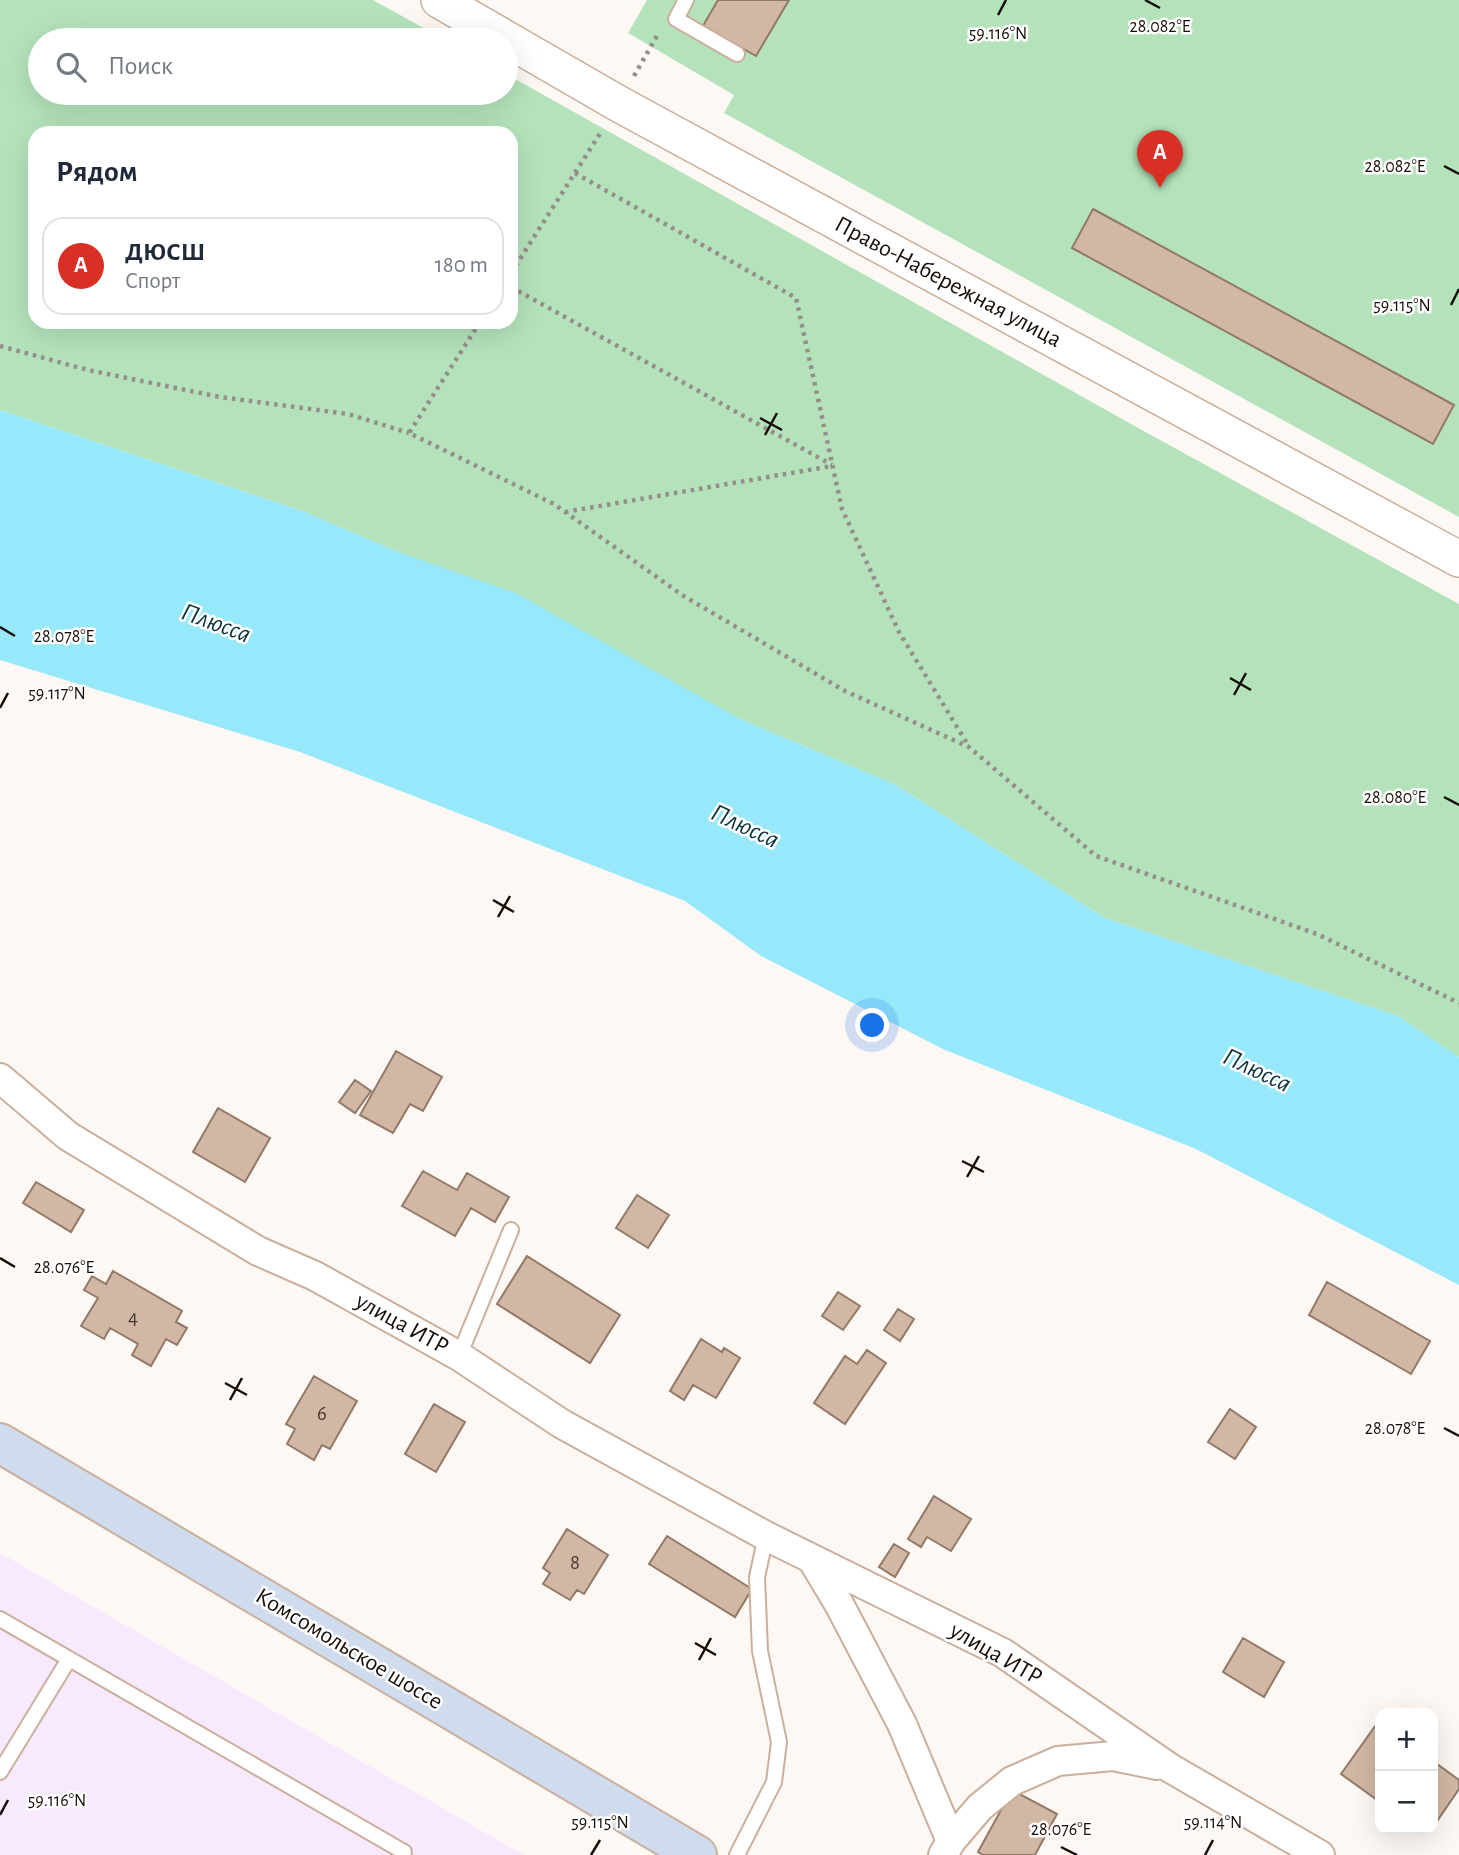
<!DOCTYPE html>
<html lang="ru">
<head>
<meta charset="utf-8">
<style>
  body { margin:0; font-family:"Alegreya Sans",sans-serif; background:#f2f2f3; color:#1f2937 }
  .controls { position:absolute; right:21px; bottom:21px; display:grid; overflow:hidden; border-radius:14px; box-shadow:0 7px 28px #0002 }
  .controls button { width:63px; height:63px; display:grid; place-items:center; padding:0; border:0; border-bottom:2px solid #e0e1e3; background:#fff; color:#1f2937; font:35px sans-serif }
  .you { position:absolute; left:873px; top:1026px; width:24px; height:24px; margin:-18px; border:5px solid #fff; border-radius:50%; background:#1a73e8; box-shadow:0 0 0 10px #1a73e833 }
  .badge { display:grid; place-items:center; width:46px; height:46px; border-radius:50%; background:#d93025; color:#fff; font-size:23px; font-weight:700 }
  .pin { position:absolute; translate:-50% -58px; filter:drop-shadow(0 2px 4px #0008) }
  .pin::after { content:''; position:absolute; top:37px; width:24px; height:21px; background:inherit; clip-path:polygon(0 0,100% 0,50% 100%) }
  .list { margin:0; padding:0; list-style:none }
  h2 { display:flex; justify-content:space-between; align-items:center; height:91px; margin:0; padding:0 28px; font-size:30px }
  h2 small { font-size:23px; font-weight:400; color:#747a83 }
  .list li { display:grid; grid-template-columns:46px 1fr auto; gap:21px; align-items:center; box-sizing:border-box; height:98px; margin:0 14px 14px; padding:0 14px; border:2px solid #e0e1e3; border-radius:21px }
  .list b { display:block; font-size:26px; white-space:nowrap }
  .list p { margin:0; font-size:23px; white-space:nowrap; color:#747a83 }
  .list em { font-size:23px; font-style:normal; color:#747a83 }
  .icon { flex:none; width:38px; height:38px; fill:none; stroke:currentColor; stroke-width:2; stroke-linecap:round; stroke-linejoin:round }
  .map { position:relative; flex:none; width:1459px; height:1855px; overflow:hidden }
  .search { position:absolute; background:#fff; box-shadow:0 7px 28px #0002; left:28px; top:28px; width:490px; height:77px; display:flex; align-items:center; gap:18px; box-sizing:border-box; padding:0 24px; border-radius:38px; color:#747a83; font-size:26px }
  .panel { position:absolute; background:#fff; box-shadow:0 7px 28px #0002; left:28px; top:126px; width:490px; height:203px; border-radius:21px }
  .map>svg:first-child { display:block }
</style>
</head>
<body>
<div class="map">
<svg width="1459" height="1855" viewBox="0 0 1459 1855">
  <rect width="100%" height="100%" fill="#fef8f4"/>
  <!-- industrial -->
  <path fill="#f7eafe" d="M0 1553 524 1855H0Z"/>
  <!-- green -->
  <path fill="#b4e3bb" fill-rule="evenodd" d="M0 0H373L445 40H40V93H506V74L1131 424 1459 604V1057L1398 1016 1105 918 896 785 738 718 398 552 305 512 0 410ZM35 133H511V322H35Z
    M647 0H1459V517L724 113 734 95 628 33Z"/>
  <!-- water -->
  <path fill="#97e8fa" d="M0 410 305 512 398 552 516 593 738 718 896 785 1105 918 1398 1016 1459 1057V1285L1196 1149 945 1050 761 956 685 901 300 752 0 660Z"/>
  <!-- building -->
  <path fill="#d2b7a4" stroke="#927967" stroke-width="2" d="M718 0H789L756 56 703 26Z
    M1093 209 1454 405 1433 444 1072 248Z
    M396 1051 442 1077 423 1111 410 1104 393 1133 360 1115Z
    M355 1080 371 1091 355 1113 339 1102Z
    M218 1108 270 1138 245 1182 193 1152Z
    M423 1171 457 1190 467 1173 509 1197 495 1222 471 1208 455 1236 402 1206Z
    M36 1182 84 1210 71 1232 23 1203Z
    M637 1195 669 1215 648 1248 616 1228Z
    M527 1256 620 1315 590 1363 497 1304Z
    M113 1271 182 1311 176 1322 187 1328 177 1345 166 1339 151 1366 132 1355 138 1344 110 1328 104 1339 81 1326 98 1298 84 1290 92 1276 106 1284Z
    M1327 1282 1430 1341 1411 1374 1309 1315Z
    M838 1292 860 1306 843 1330 822 1316Z
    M898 1309 914 1319 900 1341 884 1330Z
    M701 1339 722 1352 724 1348 740 1358 716 1398 693 1385 684 1400 670 1391Z
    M867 1350 886 1363 845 1424 814 1403 845 1356 857 1364Z
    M314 1376 357 1401 330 1449 322 1445 314 1460 287 1444 295 1429 286 1424Z
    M434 1404 465 1422 436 1472 405 1454Z
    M1230 1409 1256 1427 1235 1459 1208 1442Z
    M934 1496 971 1519 951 1551 927 1537 921 1547 908 1539Z
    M567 1529 608 1555 584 1594 577 1590 570 1600 543 1584 550 1573 543 1568Z
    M667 1536 752 1589 735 1617 649 1564Z
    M894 1544 909 1553 895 1577 879 1567Z
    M1243 1638 1284 1662 1264 1697 1223 1672Z
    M1378 1722 1380 1724V1802L1341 1774Z
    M1433 1761 1459 1780V1789L1433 1827Z
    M1012 1790 1057 1814 1035 1855H983L978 1852Z"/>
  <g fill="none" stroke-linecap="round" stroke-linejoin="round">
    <!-- service casing -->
    <g stroke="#caaf9c" stroke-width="18">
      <path id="service" d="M686 0 676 19 737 54
        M459 1356 511 1230
        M0 1619 404 1852
        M0 1772 69 1659
        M737 1855 774 1782 779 1742 760 1651 757 1577 766 1536"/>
    </g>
    <!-- minor casing -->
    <g stroke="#caaf9c" stroke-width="32">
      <path id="minor" d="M0 1078 68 1136 258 1251 315 1276 459 1356 562 1424 766 1536 1003 1653 1170 1768 1320 1855
        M812 1559 839 1604 902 1724 951 1841
        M943 1855 951 1841 980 1807 1012 1781 1058 1761 1113 1756 1157 1765"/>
    </g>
    <!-- tertiary casing -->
    <g stroke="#caaf9c" stroke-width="38">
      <path id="tertiary" d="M439 0 619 104 1459 559"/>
    </g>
    <!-- secondary casing -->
    <g stroke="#caaf9c" stroke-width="42">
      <path id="secondary" d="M0 1443 697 1855"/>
    </g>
    <!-- path -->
    <path stroke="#968e89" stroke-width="4.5" stroke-dasharray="3.5 5" stroke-linecap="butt" d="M634 76 659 32
      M575 173 796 298 842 509 899 632 968 745
      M511 273 601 132
      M511 287 832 465
      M480 322 409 433 554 504 682 595 845 691 969 747 1096 856 1317 934 1459 1003
      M0 346 88 370 220 397 348 414 409 433
      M565 512 832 466"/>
    <!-- service -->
    <use href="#service" stroke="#fff" stroke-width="14"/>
    <!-- minor -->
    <use href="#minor" stroke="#fff" stroke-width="28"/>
    <!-- tertiary -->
    <use href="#tertiary" stroke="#fff" stroke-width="35"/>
    <!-- secondary -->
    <use href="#secondary" stroke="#cedced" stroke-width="38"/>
  </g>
  <!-- ticks -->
  <path fill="none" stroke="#170d07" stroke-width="2.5" d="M1145 0 1160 8M998 15 1006 0M1444 166 1459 174M1451 305 1459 289M760 418 782 430M765 435 777 413M0 627 15 636M1230 678 1251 690M1234 695 1246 673M0 708 8 693M1444 797 1459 805M493 900 514 912M498 917 510 896M962 1161 984 1172M967 1177 979 1156M0 1258 15 1267M225 1383 247 1395M230 1400 242 1378M1444 1428 1459 1436M695 1643 716 1655M699 1660 711 1638M0 1815 8 1800M1061 1847 1077 1855M591 1855 600 1840M1205 1855 1213 1840"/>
  <g text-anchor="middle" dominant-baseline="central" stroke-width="5" stroke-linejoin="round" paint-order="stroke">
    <!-- number labels -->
    <g font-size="21" fill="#46382e">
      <text x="133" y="1317">4</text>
      <text x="322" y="1413">6</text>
      <text x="575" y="1562">8</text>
    </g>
    <!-- street labels -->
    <g font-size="24" fill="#170d07" stroke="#fff">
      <text transform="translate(948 282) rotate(28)">Право-Набережная улица</text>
      <text transform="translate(402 1324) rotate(29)">улица ИТР</text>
      <text transform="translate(349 1649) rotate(31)">Комсомольское шоссе</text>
      <text transform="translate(996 1654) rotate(30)">улица ИТР</text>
    </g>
    <!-- water labels -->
    <g font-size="26" font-style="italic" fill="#0a323a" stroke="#fff">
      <text transform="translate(216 623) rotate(20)">Плюсса</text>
      <text transform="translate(745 826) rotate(25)">Плюсса</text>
      <text transform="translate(1257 1070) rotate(25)">Плюсса</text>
    </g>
  </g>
  <g font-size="18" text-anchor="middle" fill="#170d07" stroke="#fff" stroke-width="5" stroke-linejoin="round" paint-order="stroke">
    <text x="1160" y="32">28.082°E</text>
    <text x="998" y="39">59.116°N</text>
    <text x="1395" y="172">28.082°E</text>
    <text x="1402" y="311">59.115°N</text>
    <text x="64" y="642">28.078°E</text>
    <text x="57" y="699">59.117°N</text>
    <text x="1395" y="803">28.080°E</text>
    <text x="64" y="1273">28.076°E</text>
    <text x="1395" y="1434">28.078°E</text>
    <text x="57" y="1806">59.116°N</text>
    <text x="600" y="1828">59.115°N</text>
    <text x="1213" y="1828">59.114°N</text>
    <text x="1061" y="1835">28.076°E</text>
  </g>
</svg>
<div class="controls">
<button>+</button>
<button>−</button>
</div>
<div class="you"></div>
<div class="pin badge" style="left:1160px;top:188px">A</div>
<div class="search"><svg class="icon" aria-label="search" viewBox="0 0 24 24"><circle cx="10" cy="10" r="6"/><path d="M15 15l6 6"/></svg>Поиск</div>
<section class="panel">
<h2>Рядом<small></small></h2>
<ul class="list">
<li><span class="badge">A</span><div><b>ДЮСШ</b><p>Спорт</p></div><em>180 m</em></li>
</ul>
</section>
</div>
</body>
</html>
